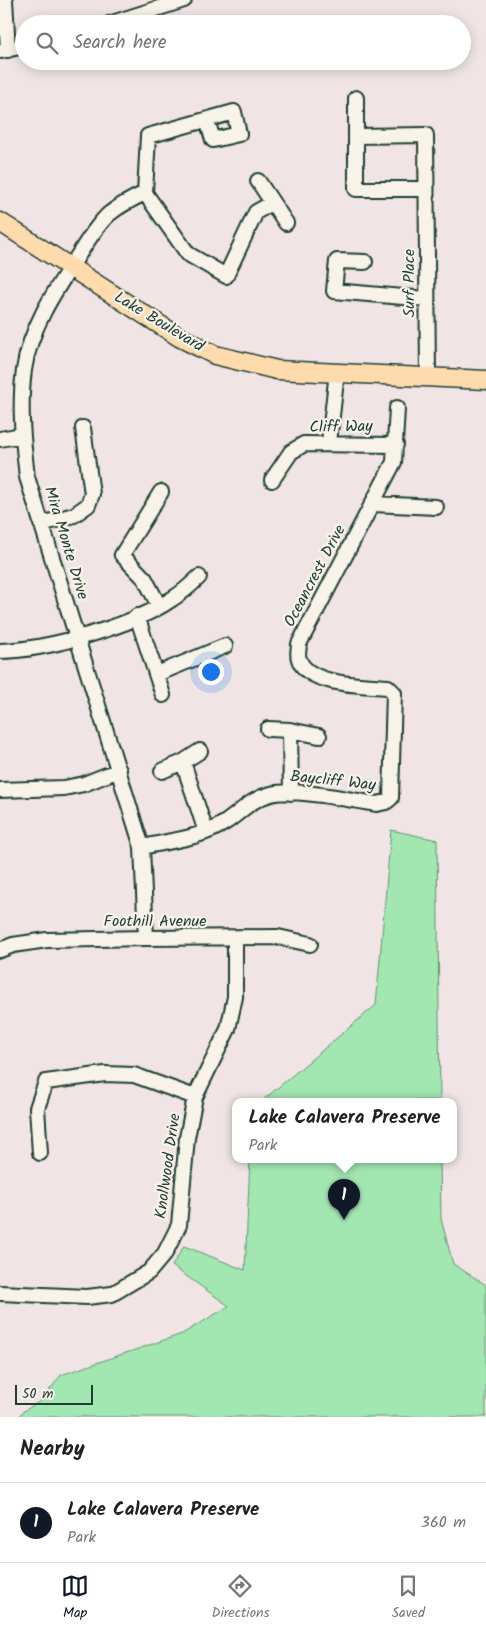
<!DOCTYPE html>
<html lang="en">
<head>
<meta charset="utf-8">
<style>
  body { margin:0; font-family:Kalam,sans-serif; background:#f6f6f6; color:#202124 }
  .scale { position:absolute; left:15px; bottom:12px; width:78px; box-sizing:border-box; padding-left:5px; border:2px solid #1f3d34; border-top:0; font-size:14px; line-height:18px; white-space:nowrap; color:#1f3d34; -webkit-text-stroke:4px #f7f3e8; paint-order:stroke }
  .you { position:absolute; left:210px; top:671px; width:18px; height:18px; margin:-12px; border:4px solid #fff; border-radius:50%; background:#1a73e8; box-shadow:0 0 0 8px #1a73e833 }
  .badge { display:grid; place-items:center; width:32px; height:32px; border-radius:50%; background:#111827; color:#fff; font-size:16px; font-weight:700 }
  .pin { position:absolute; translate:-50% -41px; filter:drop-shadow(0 1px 2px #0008) }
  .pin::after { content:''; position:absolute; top:26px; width:18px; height:15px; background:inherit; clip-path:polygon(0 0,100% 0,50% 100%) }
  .popup { position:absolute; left:232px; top:1098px; width:225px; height:65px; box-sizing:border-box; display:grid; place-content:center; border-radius:10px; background:#fff; filter:drop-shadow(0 1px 4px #0005); font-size:16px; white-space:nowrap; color:#757577 }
  .popup b { font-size:19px; color:#202124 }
  .popup::after { content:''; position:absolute; left:50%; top:100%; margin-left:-10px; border:10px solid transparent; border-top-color:#fff }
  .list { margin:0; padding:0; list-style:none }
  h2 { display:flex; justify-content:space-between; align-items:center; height:65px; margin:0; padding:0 20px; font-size:21px }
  h2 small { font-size:16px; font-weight:400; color:#757577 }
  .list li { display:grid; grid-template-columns:32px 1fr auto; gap:15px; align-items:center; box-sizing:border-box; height:80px; padding:0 20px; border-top:1px solid #e0e0e0 }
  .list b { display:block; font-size:19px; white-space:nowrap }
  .list p { margin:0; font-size:16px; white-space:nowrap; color:#757577 }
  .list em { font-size:16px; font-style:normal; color:#757577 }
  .icon { flex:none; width:28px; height:28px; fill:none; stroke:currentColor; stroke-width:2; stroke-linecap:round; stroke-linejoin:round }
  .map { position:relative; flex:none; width:486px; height:1417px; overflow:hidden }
  .search { position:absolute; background:#fff; box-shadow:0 2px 12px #0003; left:15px; right:15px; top:15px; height:55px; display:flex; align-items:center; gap:12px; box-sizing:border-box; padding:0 18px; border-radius:28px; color:#757577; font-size:19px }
  .sheet { height:145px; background:#fff }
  nav { display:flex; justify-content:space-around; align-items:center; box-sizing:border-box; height:70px; border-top:1px solid #e0e0e0; background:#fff; font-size:14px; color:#757577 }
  nav a { display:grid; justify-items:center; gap:2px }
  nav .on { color:#111827 }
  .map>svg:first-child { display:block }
</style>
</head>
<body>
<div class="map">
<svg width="486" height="1417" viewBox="0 0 486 1417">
  <rect width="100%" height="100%" fill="#f0e5e4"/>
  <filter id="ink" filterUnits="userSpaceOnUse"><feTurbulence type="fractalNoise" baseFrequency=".02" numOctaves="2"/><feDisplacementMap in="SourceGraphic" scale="10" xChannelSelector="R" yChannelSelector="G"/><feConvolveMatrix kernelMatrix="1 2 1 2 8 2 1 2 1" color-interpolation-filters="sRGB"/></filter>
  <g filter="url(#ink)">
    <!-- green -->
    <path fill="#a2e6b2" stroke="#609273" d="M391 830 437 840 440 1101H262L376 1005Z
      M250 1159H440L441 1219 453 1264 486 1285V1417H19L22 1412 42 1400 61 1375 182 1334 229 1306 172 1266 184 1246 245 1270Z"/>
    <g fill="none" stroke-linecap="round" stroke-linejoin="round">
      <!-- minor casing -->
      <g stroke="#1f3d34" stroke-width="18">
        <path id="minor" d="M5 0 8 50
          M109 24 184 0
          M1 51 24 46
          M356 98V189H426
          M356 136 426 135 428 376
          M258 181 286 223
          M145 193C132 199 120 205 109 214 97 225 88 240 79 254 56 289 30 327 24 370 19 406 23 441 27 477L142 847 146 938
          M145 193 148 136 234 112 239 134 213 140 207 120
          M145 193 188 254 226 276 256 212 272 203
          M365 262 337 261 334 291 426 299
          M0 439 22 435
          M329 442 337 372
          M272 480 291 452 304 444 396 445
          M373 504 436 507
          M41 524 74 515 88 505 92 494 83 428
          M159 606 145 579 122 555 161 492
          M137 616 163 695
          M0 651C47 650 133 626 172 599 182 593 191 585 199 577
          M157 674 225 646
          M268 729 290 730 319 736
          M290 730 291 793
          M183 762 206 832
          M162 771 183 762 200 751
          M0 790 64 788 84 784 119 770
          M142 847C169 841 202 838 226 822 242 811 251 799 271 794 298 788 348 800 377 804L386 802 391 798 394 693 388 687C366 685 307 686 299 659 297 655 299 648 299 644L394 462 397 408
          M0 950 13 945 47 940 146 938 278 937 310 944
          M40 1153 37 1108 46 1082 105 1074 134 1075 195 1097
          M0 1293 87 1297 112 1294 149 1272 165 1253 179 1225 187 1138 195 1097 228 1029 235 997V938"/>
      </g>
      <!-- major casing -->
      <g stroke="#1f3d34" stroke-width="21">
        <path id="major" d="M0 222 179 337 215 355 277 370 486 380"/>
      </g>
      <!-- minor -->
      <use href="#minor" stroke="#f7f3e8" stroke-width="14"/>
      <!-- major -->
      <use href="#major" stroke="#fedbac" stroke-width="18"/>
    </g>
  </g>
  <g text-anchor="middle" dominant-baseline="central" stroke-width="4.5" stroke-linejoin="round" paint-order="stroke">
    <!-- street labels -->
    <g font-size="16" fill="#1f3d34" stroke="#f7f3e8">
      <text transform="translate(409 283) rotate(-90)">Surf Place</text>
      <text transform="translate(159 322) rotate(31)">Lake Boulevard</text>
      <text transform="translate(341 427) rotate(-1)">Cliff Way</text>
      <text transform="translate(66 543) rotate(73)">Mira Monte Drive</text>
      <text transform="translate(315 576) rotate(-62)">Oceancrest Drive</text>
      <text transform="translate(333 781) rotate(6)">Baycliff Way</text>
      <text x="155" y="921">Foothill Avenue</text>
      <text transform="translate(168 1166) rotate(-82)">Knollwood Drive</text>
    </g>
  </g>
</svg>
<div class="scale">50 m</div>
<div class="you"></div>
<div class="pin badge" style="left:344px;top:1220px">1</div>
<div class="popup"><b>Lake Calavera Preserve</b>Park</div>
<div class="search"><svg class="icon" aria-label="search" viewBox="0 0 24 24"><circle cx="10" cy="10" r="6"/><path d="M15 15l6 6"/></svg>Search here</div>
</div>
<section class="sheet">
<h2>Nearby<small></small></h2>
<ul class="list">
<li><span class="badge">1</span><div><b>Lake Calavera Preserve</b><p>Park</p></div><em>360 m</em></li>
</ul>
</section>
<nav>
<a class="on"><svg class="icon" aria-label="map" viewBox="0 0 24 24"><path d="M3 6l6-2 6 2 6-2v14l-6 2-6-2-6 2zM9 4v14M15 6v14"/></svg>Map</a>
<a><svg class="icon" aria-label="directions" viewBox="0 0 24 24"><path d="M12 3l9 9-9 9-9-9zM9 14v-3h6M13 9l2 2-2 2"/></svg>Directions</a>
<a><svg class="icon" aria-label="saved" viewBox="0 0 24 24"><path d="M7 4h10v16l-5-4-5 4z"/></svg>Saved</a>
</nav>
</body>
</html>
